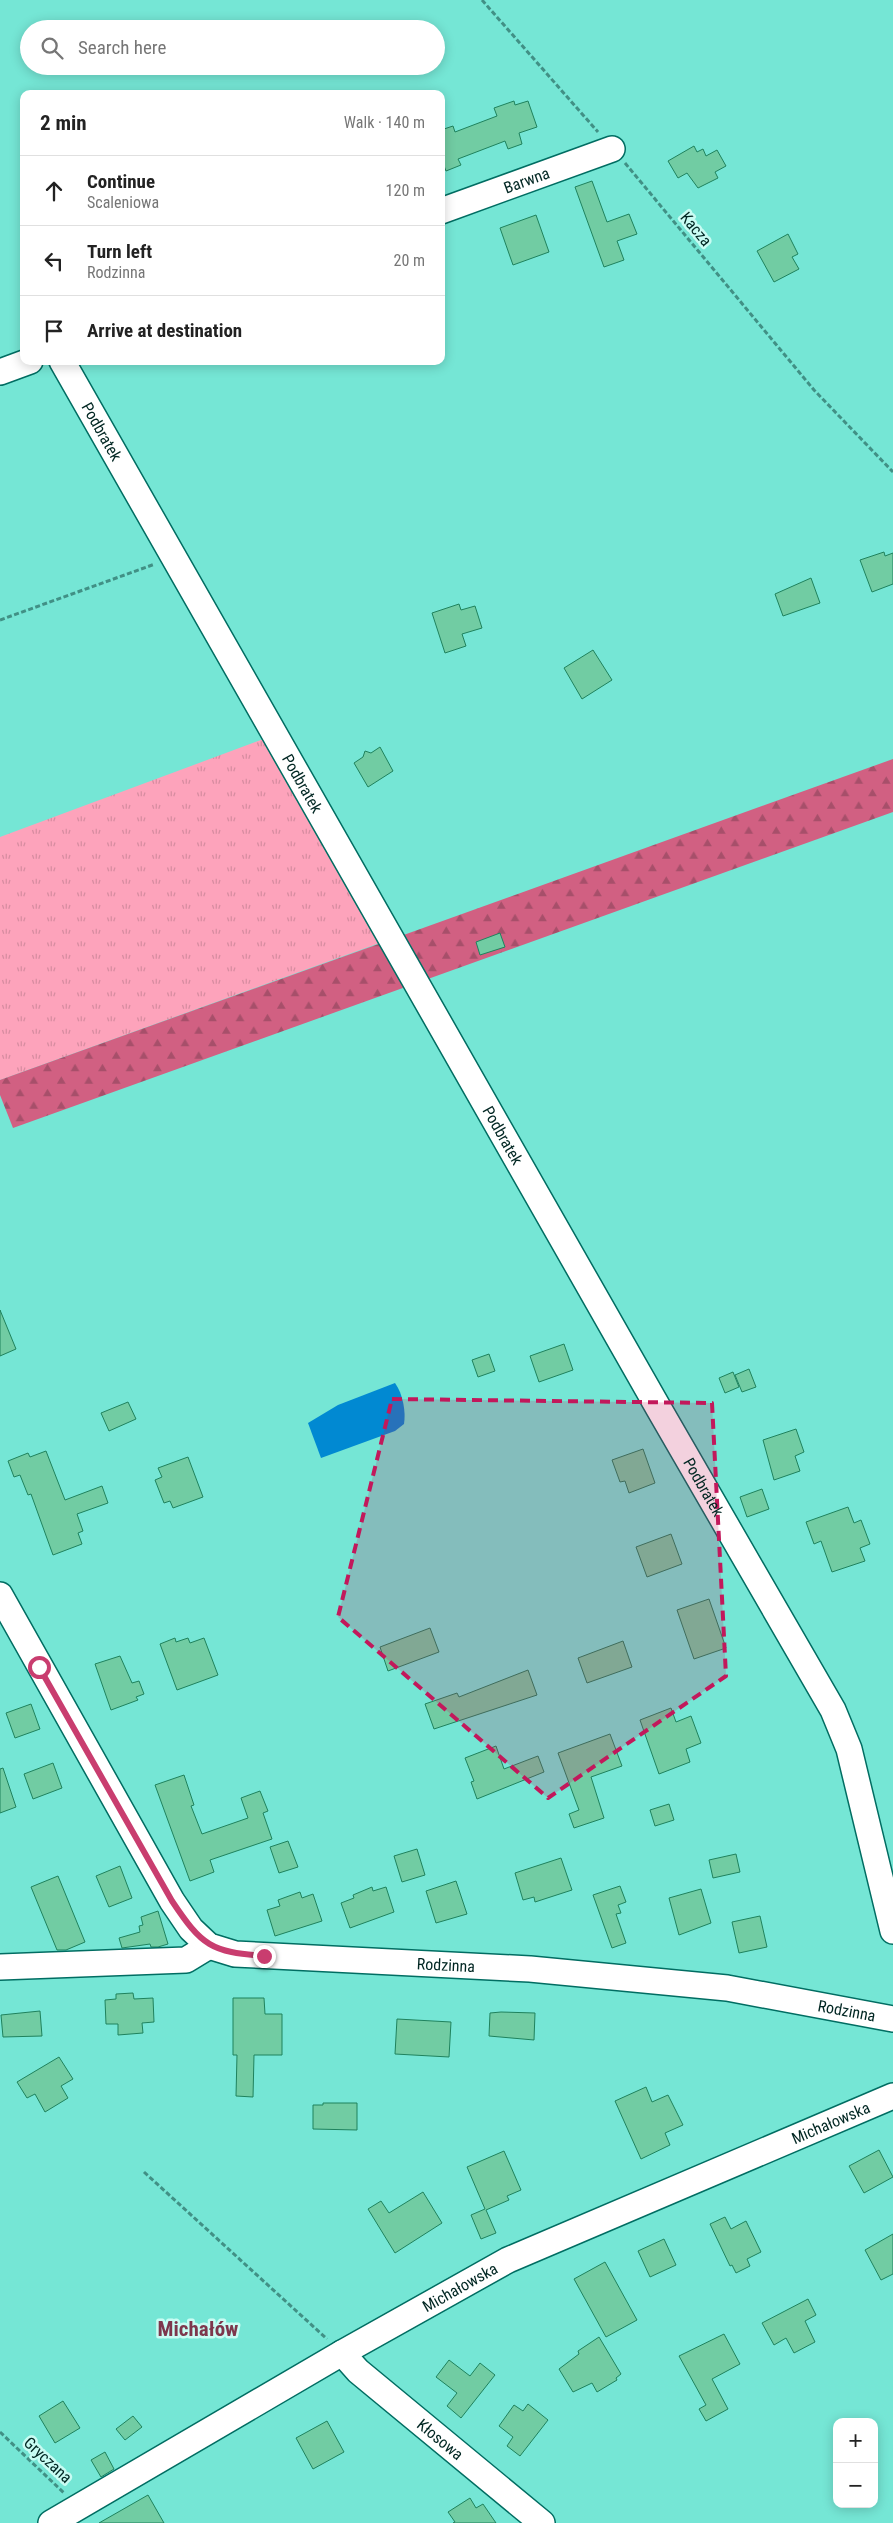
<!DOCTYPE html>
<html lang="en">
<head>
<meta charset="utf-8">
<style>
  body { margin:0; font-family:"Roboto Condensed",sans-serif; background:#f6f6f6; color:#222 }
  .controls { position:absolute; right:15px; bottom:15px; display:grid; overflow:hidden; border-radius:10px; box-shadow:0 2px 12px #0003 }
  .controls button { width:45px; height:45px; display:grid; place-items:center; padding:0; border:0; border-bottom:1px solid #e0e0e0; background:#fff; color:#222; font:25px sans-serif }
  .stop { position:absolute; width:15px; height:15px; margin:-11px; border:4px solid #c93d6f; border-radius:50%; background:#fff }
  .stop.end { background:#c93d6f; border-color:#fff; box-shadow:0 1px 5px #0008 }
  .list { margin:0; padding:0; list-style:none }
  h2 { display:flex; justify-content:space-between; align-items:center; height:65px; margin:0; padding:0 20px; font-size:21px }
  h2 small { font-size:16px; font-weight:400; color:#767676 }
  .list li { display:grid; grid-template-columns:32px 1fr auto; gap:15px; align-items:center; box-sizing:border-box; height:70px; padding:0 20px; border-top:1px solid #e0e0e0 }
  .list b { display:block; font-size:19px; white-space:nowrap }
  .list p { margin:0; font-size:16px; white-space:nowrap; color:#767676 }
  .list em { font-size:16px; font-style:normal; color:#767676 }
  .icon { flex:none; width:28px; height:28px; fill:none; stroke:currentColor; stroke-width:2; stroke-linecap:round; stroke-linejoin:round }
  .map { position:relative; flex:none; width:893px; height:2523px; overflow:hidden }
  .search { position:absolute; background:#fff; box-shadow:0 2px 12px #0003; left:20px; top:20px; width:425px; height:55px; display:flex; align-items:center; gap:12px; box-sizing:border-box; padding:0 18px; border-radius:28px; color:#767676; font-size:19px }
  .panel { position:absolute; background:#fff; box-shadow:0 2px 12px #0003; left:20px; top:90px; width:425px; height:275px; border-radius:10px }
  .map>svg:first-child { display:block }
</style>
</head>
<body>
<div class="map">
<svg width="893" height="2523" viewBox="0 0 893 2523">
  <defs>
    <pattern id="grass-tufts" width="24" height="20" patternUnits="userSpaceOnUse" patternTransform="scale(1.25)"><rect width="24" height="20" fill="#fda3bb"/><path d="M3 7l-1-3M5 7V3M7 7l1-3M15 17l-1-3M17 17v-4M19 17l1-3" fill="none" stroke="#d78ca0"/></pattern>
    <pattern id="forest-firs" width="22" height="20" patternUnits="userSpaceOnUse" patternTransform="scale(1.25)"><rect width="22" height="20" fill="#d16082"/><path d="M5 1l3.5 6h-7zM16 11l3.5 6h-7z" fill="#a74f6a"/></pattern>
  </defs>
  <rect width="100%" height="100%" fill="#75e6d5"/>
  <!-- grass -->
  <path fill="url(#grass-tufts)" d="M269 737 385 941 0 1080V837Z"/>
  <!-- forest -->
  <path fill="url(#forest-firs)" d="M893 759V812L13 1128 0 1095V1080Z"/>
  <!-- water -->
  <path fill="#0189d2" d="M395 1383C403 1394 406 1412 404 1424L395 1431 321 1458 308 1423 338 1405Z"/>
  <!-- building -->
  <path fill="#71cca3" stroke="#1f825d" d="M514 101 515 105 528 101 537 127 519 133 522 144 508 149 505 141 458 159 461 165 446 171 441 158V130L453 126 455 132 497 116 494 108Z
    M694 146 697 152 703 149 706 156 717 150 726 166 715 172 718 178 698 188 687 173 678 178 668 161Z
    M592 181 607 222 629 214 637 234 617 241 624 260 604 267 575 187Z
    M536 215 549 252 513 265 500 228Z
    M788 234 798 254 792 257 799 269 774 282 757 251Z
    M884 552 885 556 893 553V584L872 592 860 560Z
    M811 578 820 603 783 616 775 594Z
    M459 604 461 610 475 606 482 628 462 634 466 646 445 653 432 613Z
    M593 650 612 680 582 699 564 668Z
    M380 747 393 771 368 787 354 763 363 757 365 751 371 753Z
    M500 933 505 947 480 955 476 942Z
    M0 1310 16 1349 0 1356Z
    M564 1344 573 1370 539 1382 530 1356Z
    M489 1354 495 1371 478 1377 472 1360Z
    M749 1369 756 1387 742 1392 735 1375Z
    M733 1372 739 1387 725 1393 719 1378Z
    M128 1402 136 1419 109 1431 101 1413Z
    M796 1429 804 1452 795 1456 800 1471 774 1480 763 1440Z
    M643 1449 655 1483 629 1493 625 1481 620 1482 612 1460Z
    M46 1451 65 1500 102 1486 108 1503 77 1514 83 1531 78 1533 82 1544 53 1555 31 1494 28 1495 20 1475 14 1477 8 1461 28 1453 30 1457Z
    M188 1457 203 1497 173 1508 170 1501 164 1503 155 1480 162 1477 158 1468Z
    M762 1489 769 1509 747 1517 740 1497Z
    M848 1507 854 1523 861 1520 870 1544 860 1548 865 1561 832 1572 821 1541 814 1544 806 1522Z
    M671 1534 682 1564 647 1577 636 1547Z
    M709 1599 726 1648 694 1659 677 1610Z
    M430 1628 439 1652 388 1671 380 1647Z
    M175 1638 176 1642 188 1638 190 1643 204 1638 218 1675 177 1690 160 1644Z
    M623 1641 632 1667 587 1683 578 1658Z
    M120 1656 132 1683 139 1681 144 1694 136 1697 138 1700 111 1710 95 1664Z
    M528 1670 537 1695 434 1729 425 1704 457 1693 459 1697Z
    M31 1704 40 1729 15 1738 6 1713Z
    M671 1708 676 1722 691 1716 701 1743 686 1749 690 1762 659 1774 640 1720Z
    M610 1734 622 1766 591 1777 604 1818 574 1828 569 1814 579 1810 558 1753Z
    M496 1746 504 1769 538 1756 544 1772 477 1799 471 1782 474 1781 465 1758Z
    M53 1763 62 1788 33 1799 24 1774Z
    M3 1768 16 1807 0 1813V1769Z
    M184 1775 194 1805 191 1806 202 1834 248 1818 241 1798 260 1791 268 1811 263 1813 272 1839 210 1860 214 1872 190 1881 155 1785Z
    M669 1804 674 1820 655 1826 650 1810Z
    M288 1841 298 1867 279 1873 270 1847Z
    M417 1849 425 1875 402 1882 394 1856Z
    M736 1854 740 1872 713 1878 709 1860Z
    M561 1858 572 1890 535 1902 534 1897 523 1900 515 1873Z
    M120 1866 132 1898 109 1907 96 1876Z
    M58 1876 85 1942 66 1950H57L31 1887Z
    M456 1881 467 1914 436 1923 426 1891Z
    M620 1886 626 1902 618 1905 621 1913 616 1914 626 1943 612 1948 593 1895Z
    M372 1887 373 1891 386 1887 394 1912 350 1928 341 1903 354 1898 353 1895Z
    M701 1889 711 1923 679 1935 669 1898Z
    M300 1892 302 1898 313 1894 322 1921 275 1936 267 1910 280 1906 278 1900Z
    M158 1911 168 1944 158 1947H151L150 1944 122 1948 119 1938 140 1932 139 1926 143 1925 141 1917Z
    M760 1916 767 1947 739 1953 732 1922Z
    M133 1993 134 1999 153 1998 154 2022 142 2023 143 2033 118 2035V2024H106L105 2000 116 1999V1994Z
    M233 1998H264L265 2014H282V2055H254L253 2097 236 2096 237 2055H233Z
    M40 2011 42 2036 3 2037 1 2015Z
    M501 2012 535 2013 534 2040 489 2036 490 2013Z
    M397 2019 451 2022 449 2057 395 2054Z
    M59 2057 73 2079 61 2086 68 2098 45 2112 35 2094 27 2098 17 2082Z
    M646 2087 652 2102 668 2095 683 2125 665 2133 670 2145 641 2159 615 2101Z
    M323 2103H357V2130L313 2129V2105H323Z
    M879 2150 893 2177 864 2193 849 2166Z
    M504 2151 521 2190 507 2196 509 2200 486 2210 496 2233 481 2239 471 2215 485 2209 467 2167Z
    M423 2192 442 2223 395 2253 368 2209 381 2201 389 2213Z
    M725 2217 731 2229 746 2221 761 2252 747 2259 750 2266 736 2273 732 2265 730 2266 710 2224Z
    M893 2234V2274L881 2280 865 2250Z
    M664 2239 676 2265 650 2277 638 2251Z
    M605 2262 637 2320 606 2337 574 2279Z
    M808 2299 816 2315 805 2321 815 2342 794 2353 786 2338 774 2345 762 2323Z
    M724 2334 740 2364 712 2379 728 2409 706 2421 699 2409 706 2405 679 2356Z
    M599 2337 621 2374 616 2378 617 2380 597 2392 592 2383 573 2392 559 2369 579 2354 578 2351Z
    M449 2360 470 2376 480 2363 495 2375 461 2418 447 2406 457 2393 436 2377Z
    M63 2401 80 2428 55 2443 39 2416Z
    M528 2404 548 2420 520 2456 507 2446 513 2437 499 2426 514 2405 523 2411Z
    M133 2416 142 2427 125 2440 116 2429Z
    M327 2421 344 2452 313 2469 296 2438Z
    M105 2452 114 2469 101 2477 91 2460Z
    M148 2495 164 2523H99Z
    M470 2498 476 2508 483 2504 496 2523H453L455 2522 448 2512Z"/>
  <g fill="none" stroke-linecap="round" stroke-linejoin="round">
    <!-- minor casing -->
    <g stroke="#016d62" stroke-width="28">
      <g id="minor">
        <path id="s1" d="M441 211 612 149"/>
        <path id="s2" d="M62 361 659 1409 833 1710 849 1749 893 1931"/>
        <path d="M0 372 30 361"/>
        <path id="s3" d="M0 1595 172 1901 191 1929 209 1946 235 1954 530 1969 727 1988 893 2019"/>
        <path d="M0 1967 186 1960 209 1946"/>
        <path id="s4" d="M342 2353 358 2371 542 2523"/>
        <path id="s5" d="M51 2523 342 2353 508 2260 893 2096"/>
      </g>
    </g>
    <!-- path -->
    <path stroke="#419085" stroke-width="3" stroke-dasharray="5 2.5" stroke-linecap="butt" d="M482 0 598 132
      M625 163 814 390 893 472
      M0 620 155 564
      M144 2172 327 2339
      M0 2432 64 2493"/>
    <!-- minor -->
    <use href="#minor" stroke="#fff" stroke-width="25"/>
  </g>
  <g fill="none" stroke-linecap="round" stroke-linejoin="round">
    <!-- route -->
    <path stroke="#c93d6f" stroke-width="6" d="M39 1667 172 1901C202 1946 211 1952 264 1956"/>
  </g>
  <!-- marked area -->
  <path fill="#c2185b" fill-opacity="0.2" stroke="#c2185b" stroke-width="4" stroke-dasharray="10 6" stroke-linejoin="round" d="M392 1399 712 1403 726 1676 548 1798 338 1617Z"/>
  <g text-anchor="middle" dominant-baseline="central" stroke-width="5" stroke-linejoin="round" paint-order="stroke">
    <!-- street labels -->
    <g font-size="16" fill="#002622" stroke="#c9fcf3">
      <text stroke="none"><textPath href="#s1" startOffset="91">Barwna</textPath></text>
      <text transform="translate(696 229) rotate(50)">Kacza</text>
      <text stroke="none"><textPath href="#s2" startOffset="81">Podbratek</textPath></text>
      <text stroke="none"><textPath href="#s2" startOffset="486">Podbratek</textPath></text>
      <text stroke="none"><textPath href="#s2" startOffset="891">Podbratek</textPath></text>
      <text stroke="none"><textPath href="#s2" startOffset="1296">Podbratek</textPath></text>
      <text stroke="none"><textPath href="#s3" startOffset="648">Rodzinna</textPath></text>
      <text stroke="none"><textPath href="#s3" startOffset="1052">Rodzinna</textPath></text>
      <text stroke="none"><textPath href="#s5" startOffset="878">Michałowska</textPath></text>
      <text stroke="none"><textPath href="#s5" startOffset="472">Michałowska</textPath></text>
      <text stroke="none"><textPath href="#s4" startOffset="131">Kłosowa</textPath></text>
      <text transform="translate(48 2460) rotate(43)">Gryczana</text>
    </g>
    <!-- district labels -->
    <g font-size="21" font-weight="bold" fill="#7d374c" stroke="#c9fcf3">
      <text x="198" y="2329">Michałów</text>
    </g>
  </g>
</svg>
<div class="controls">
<button>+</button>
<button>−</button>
</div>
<div class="stop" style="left:39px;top:1667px"></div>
<div class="stop end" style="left:264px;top:1956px"></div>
<div class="search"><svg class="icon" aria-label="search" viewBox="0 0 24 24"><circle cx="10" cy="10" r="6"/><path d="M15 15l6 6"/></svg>Search here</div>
<section class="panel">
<h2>2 min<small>Walk · 140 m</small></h2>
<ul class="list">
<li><svg class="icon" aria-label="ahead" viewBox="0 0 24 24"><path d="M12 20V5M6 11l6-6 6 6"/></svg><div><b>Continue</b><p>Scaleniowa</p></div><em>120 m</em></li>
<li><svg class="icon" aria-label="left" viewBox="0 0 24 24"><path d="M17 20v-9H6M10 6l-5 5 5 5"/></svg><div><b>Turn left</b><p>Rodzinna</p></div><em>20 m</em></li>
<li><svg class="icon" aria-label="arrive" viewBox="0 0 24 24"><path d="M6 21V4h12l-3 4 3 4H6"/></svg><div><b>Arrive at destination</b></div></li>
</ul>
</section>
</div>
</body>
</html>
